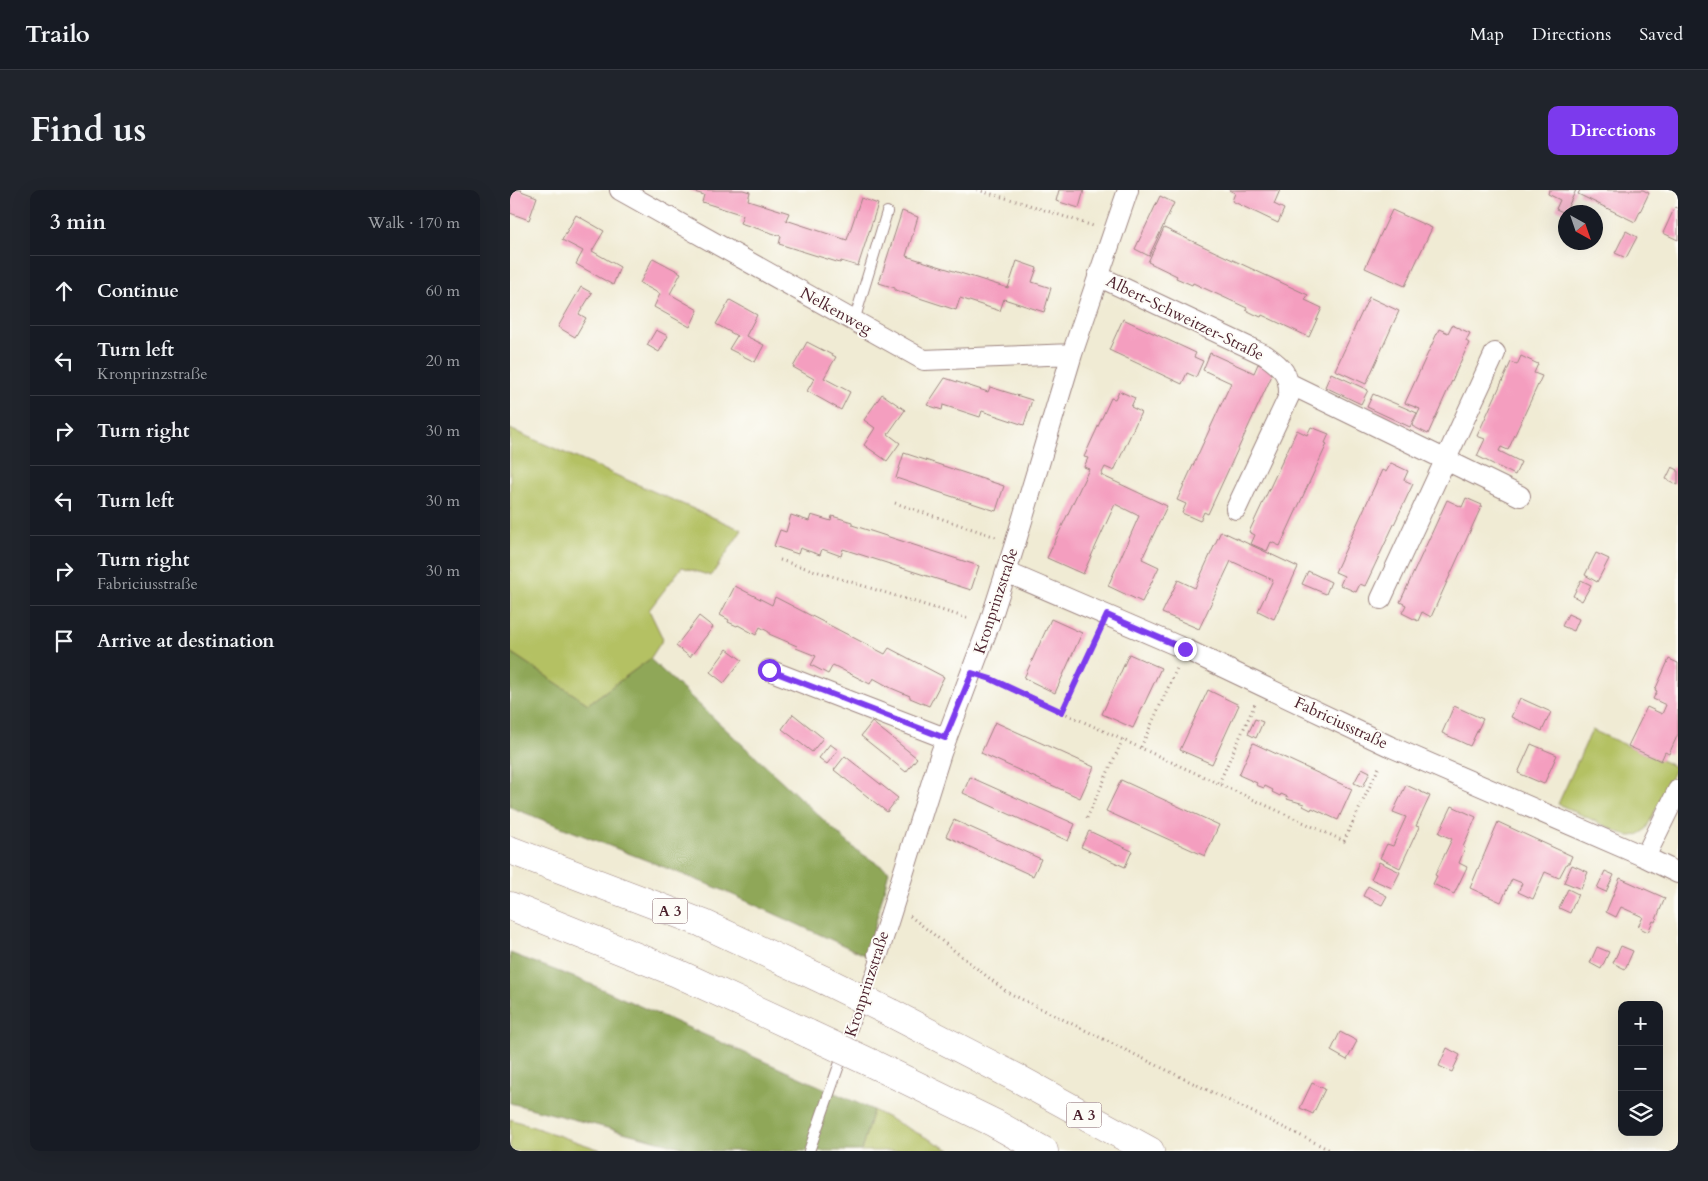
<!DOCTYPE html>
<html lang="en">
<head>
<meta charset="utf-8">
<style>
  body { margin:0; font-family:Cardo,serif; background:#20242c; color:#f1f3f6 }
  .controls { position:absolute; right:15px; bottom:15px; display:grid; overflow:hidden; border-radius:10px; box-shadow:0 5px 20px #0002 }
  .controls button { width:45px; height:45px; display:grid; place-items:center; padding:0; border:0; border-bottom:1px solid #363941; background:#171b24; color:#f1f3f6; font:25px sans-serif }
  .compass { position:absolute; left:1048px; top:15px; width:45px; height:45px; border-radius:50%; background:#171b24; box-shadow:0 5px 20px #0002; rotate:140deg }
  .stop { position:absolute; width:15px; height:15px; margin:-11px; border:4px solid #7c3aed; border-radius:50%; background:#fff }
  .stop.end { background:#7c3aed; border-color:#fff; box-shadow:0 1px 5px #0008 }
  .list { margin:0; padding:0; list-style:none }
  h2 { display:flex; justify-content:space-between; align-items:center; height:65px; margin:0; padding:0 20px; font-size:21px }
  h2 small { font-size:16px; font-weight:400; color:#9ea1a6 }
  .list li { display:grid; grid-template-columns:32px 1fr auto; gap:15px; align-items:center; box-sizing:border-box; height:70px; padding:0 20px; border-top:1px solid #363941 }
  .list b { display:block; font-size:19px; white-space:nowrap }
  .list p { margin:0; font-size:16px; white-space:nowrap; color:#9ea1a6 }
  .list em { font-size:16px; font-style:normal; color:#9ea1a6 }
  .icon { flex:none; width:28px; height:28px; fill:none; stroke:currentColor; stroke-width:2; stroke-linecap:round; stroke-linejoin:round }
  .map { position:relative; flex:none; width:1168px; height:961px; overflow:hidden; border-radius:10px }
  header { display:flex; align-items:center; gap:30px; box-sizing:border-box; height:70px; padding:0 25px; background:#171b24; border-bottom:1px solid #363941 }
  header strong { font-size:24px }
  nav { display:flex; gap:28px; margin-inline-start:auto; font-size:18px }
  .intro { display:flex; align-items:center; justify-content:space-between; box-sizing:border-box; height:120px; padding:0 30px }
  h1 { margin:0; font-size:35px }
  .button { padding:12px 22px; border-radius:10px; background:#7c3aed; color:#fff; font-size:18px; font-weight:700 }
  main { display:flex; gap:30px; padding:0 30px }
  aside { flex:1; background:#171b24; border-radius:10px; box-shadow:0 5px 20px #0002 }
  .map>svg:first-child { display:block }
</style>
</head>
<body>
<header>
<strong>Trailo</strong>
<nav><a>Map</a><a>Directions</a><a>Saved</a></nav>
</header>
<div class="intro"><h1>Find us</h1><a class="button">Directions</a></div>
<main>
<aside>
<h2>3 min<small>Walk · 170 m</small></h2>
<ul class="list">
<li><svg class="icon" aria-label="ahead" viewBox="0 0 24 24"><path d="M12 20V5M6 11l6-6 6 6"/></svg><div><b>Continue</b></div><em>60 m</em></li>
<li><svg class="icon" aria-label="left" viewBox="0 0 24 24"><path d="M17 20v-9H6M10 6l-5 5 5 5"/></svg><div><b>Turn left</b><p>Kronprinzstraße</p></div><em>20 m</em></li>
<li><svg class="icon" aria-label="right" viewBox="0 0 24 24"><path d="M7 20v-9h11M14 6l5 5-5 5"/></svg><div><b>Turn right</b></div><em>30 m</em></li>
<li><svg class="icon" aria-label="left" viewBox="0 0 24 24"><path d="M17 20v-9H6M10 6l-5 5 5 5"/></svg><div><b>Turn left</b></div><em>30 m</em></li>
<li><svg class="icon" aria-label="right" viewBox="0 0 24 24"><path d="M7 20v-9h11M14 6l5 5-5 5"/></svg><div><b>Turn right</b><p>Fabriciusstraße</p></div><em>30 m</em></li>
<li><svg class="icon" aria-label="arrive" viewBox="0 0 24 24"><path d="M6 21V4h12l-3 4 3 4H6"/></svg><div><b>Arrive at destination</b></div></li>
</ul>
</aside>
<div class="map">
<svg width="1168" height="961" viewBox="0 0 1168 961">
  <rect width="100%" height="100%" fill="#fdfcf7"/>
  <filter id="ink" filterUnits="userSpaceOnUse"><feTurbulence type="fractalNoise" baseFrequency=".02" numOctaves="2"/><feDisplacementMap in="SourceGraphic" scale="10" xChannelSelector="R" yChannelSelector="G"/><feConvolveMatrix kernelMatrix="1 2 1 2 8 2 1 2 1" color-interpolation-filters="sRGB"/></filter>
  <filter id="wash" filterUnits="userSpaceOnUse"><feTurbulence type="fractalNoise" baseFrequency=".0096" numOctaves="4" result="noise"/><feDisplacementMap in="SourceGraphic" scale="20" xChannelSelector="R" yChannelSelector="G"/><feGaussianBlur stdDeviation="1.12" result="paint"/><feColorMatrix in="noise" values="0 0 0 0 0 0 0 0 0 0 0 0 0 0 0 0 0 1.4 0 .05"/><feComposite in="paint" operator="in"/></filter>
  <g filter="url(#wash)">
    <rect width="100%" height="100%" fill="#f0ebd4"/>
    <!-- green -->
    <path fill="#b4c163" stroke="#7f7047" d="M0 239 232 340 201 386 172 377 139 420 153 449 140 469 78 514 0 462Z
      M1082 540 1166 577 1138 635C1133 644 1125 648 1115 645L1048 614Z
      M363 920 442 961H351Z
      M0 929 94 961H0Z"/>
    <!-- forest -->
    <path fill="#8fa759" stroke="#6c6342" d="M0 462 78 514 140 469 346 660 379 681 357 766 210 699 0 617Z
      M0 763 76 792 363 920 351 961H187L0 913Z"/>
    <g id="blocks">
      <!-- building -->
      <path fill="#f49ebf" d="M0 0H12L11 1 27 7 19 30 0 23Z
        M178 0H233L240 2 238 10 279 23 276 30 337 50 351 8 368 14 348 76 331 71 330 73 269 54 271 46 230 33 233 25 192 12 194 5Z
        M549 0H574L569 18 546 11Z
        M719 0H770L764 14 774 19 768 33 722 11 725 3Z
        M1039 0H1066L1055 23 1046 19 1050 10 1038 4Z
        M1070 0H1133L1139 3 1125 32 1068 4Z
        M650 6 664 13 639 66 625 59Z
        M1165 17 1168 19V50L1153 43Z
        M882 20 922 38 895 96 855 78Z
        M392 21 408 27 396 66 498 98 507 71 527 78 522 92 541 98 534 122 494 109 490 121 450 108 446 120 385 100V98L369 93Z
        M66 25 94 41 82 61 110 77 103 95 66 74 73 61 52 50Z
        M654 38 798 105 795 110 812 118 799 147 752 125 751 127 744 124 736 120 737 118 683 93 682 95 666 88 667 86 638 72Z
        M1116 41 1127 47 1116 68 1105 63Z
        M143 68 171 83 160 104 188 120 180 137 144 117 150 104 130 93Z
        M71 97 82 103 69 124 76 128 65 147 48 137Z
        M859 107 889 121 856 194 825 180Z
        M220 110 247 125 236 146 254 155 245 172 219 159 227 146 206 134Z
        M613 129 686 163 684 167 693 171 686 187 677 183 672 194 599 160Z
        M942 135 960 143 956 151 959 153 918 244 902 236 910 219 895 213 929 139 938 143Z
        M146 140 158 146 149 162 137 155Z
        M297 152 326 167 314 188 340 202 331 220 297 201 304 189 283 177Z
        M700 163 744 183 748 174 764 181 698 324 694 322 690 331 672 323 676 314 667 310 721 193 693 180Z
        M1011 166 1028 174 1024 183 1032 186 998 260 991 257 989 261 1011 272 1005 285 967 266 975 249 967 246 1001 172 1007 175Z
        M821 183 858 200 851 214 815 197Z
        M435 188 478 202 480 197 522 210 514 235 472 221 470 227 433 215 432 220 417 215Z
        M609 201 625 208 621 217 631 222 604 281 595 277 591 285 657 316 632 369 649 377 632 412 598 396 629 326 605 314 573 384 537 368 579 279 574 277 578 268 574 267 601 208 605 209Z
        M372 204 395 220 378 244 390 253 377 271 354 255 365 238 354 230Z
        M863 204 907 223 900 237 857 217Z
        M801 237 819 244 815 253 817 254 770 356 761 352 757 361 741 354 745 345 739 342 787 240 797 245Z
        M394 263 494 296 486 321 386 288Z
        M881 273 898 281 894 290 903 294 855 396 850 394 846 402 830 395 834 386 825 382 872 280 876 282Z
        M1162 277 1168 280V295L1156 289Z
        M956 308 972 315 921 427 912 422 908 431 892 423 896 415 890 412 937 310 952 317Z
        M281 325 299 331 301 325 321 331 322 326 342 332V335L469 376 461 400 333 359 331 366 312 359 310 365 290 358 288 364 264 356 270 340 276 342Z
        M711 341 788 377 764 429 748 421 763 390 721 371 689 439 652 423 668 390 685 398Z
        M1086 363 1099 369 1087 392 1075 385Z
        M798 381 821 392 816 404 792 394Z
        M1071 390 1081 395 1072 411 1063 406Z
        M225 396 262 415 265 407 375 464 379 458 434 487 419 516 400 508V506L381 498 363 488 360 494 323 475 318 484 301 475 306 466 286 458 287 456 259 444V442L250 437 246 445 228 435 227 436 218 432 219 430 210 425Z
        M1058 424 1069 429 1064 441 1052 436Z
        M189 426 203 437 180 467 166 456Z
        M541 429 572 443 545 503 514 488Z
        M217 459 232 470 214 493 200 482Z
        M619 464 651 478 623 538 592 524Z
        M1159 469 1168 473V544L1159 564 1155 562 1151 571 1118 556 1137 517 1152 524 1156 515 1143 509 1147 501 1145 500Z
        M698 500 729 515 702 574 670 560Z
        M1010 508 1041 522 1032 541 1001 527Z
        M944 516 973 529 960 556 932 543Z
        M283 524 313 548 302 562 272 539Z
        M745 529 753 532 746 548 738 544Z
        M362 532 407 568 396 582 351 546Z
        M485 532 584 577 570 608 471 563Z
        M743 553 842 599 828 630 802 618 801 620 793 616 794 614 777 609 778 607 771 604 770 606 762 602 763 600 755 596 754 598 746 595 747 593 729 585Z
        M320 554 328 560 317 574 309 568Z
        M1021 554 1047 565 1034 594 1008 583Z
        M335 566 388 608 377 622 324 580Z
        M852 578 860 582 853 597 844 593Z
        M460 587 565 634 558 651 453 603Z
        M611 590 709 635 695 666 596 621Z
        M896 595 920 606 906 636 909 637 890 678 870 668 877 654 883 656 896 627 883 622Z
        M942 616 966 627 953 657 955 658 949 673 957 677 944 704 923 694 927 686 925 685 942 649 929 643Z
        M444 630 531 669 523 686 436 646Z
        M988 632 1062 666 1059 673H1057L1049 688 1035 682 1023 709 1008 702 1012 693 1002 689 991 712 960 698Z
        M579 641 622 661 615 677 571 657Z
        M869 672 890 682 882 698 861 689Z
        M1062 675 1078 682 1071 699 1054 692Z
        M1095 681 1104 685 1096 702 1087 698Z
        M1110 688 1155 708 1145 732 1143 731 1138 742 1128 737 1133 727 1111 717 1106 727 1096 722Z
        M858 696 877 706 872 715 853 706Z
        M1058 699 1068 704 1060 723 1049 718Z
        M1111 756 1123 761 1115 779 1103 773Z
        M1087 757 1099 762 1091 779 1080 773Z
        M830 842 847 851 837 870 821 861Z
        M937 858 950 865 942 882 929 876Z
        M802 893 815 899 803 924 790 918Z"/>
    </g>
  </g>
  <g filter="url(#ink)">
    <use href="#blocks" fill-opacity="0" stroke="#9d8580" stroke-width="1"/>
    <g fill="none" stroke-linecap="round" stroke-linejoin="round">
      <!-- lane casing -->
      <g stroke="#9d8580" stroke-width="12">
        <path id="lane" d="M344 131 377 22
          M299 961 368 764"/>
      </g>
      <!-- street casing -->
      <g stroke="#9d8580" stroke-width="22">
        <path id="street" d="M110 0 414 170 562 164
          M588 86 755 165C772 177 780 184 779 206L726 319
          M780 194 1010 306
          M496 382 675 459 879 556 1135 667 1168 683
          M871 409 985 163
          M259 480 435 548
          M1135 667 1168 600
          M368 764 431 563 479 435 505 354 562 164 618 0"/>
      </g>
      <!-- highway casing -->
      <g stroke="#9d8580" stroke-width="29">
        <path id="highway" d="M0 660 192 733 316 791
          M0 716 167 783 299 844
          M381 823 509 889 640 961
          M361 873 484 933 534 961"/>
      </g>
      <!-- path -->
      <path stroke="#9d8580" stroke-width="3" stroke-dasharray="1 4" stroke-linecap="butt" d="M467 0 510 12 586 37
        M385 313 486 347
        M270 370 460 429
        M479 489 552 522 588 444
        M552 522 834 651 870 575
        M631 557 668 476
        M709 593 745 514
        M577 628 613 549
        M400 726 497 802 822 961"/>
      <!-- lane -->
      <use href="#lane" stroke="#fff" stroke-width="10"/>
      <!-- street -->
      <use href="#street" stroke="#fff" stroke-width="20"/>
      <!-- highway -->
      <use href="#highway" stroke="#fff" stroke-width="28"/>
      <!-- highway-bridge casing -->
      <g stroke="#9d8580" stroke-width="29" stroke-linecap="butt">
        <path id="highway-bridge" d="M316 791 381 823
          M299 844 361 873"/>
      </g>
      <!-- highway-bridge -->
      <use href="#highway-bridge" stroke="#fff" stroke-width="28"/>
    </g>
  </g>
  <g fill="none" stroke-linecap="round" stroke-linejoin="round" filter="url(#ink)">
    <!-- route -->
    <path stroke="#7c3aed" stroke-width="6" d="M259 480 435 548 462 483 481 489 552 522 597 425 675 459"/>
  </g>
  <g text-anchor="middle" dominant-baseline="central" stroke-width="4" stroke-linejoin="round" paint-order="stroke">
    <!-- shield labels -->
    <g fill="#fdfcf7" stroke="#806168" stroke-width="1">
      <rect x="142.5" y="708.5" width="35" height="25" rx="4"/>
      <rect x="556.5" y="912.5" width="35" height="25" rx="4"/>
    </g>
    <g font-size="15" font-weight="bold" fill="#4a1f2b">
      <text x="160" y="721">A 3</text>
      <text x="574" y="925">A 3</text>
    </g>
    <!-- street labels -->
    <g font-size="16" fill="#4a1f2b" stroke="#fdfcf7">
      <text transform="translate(326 121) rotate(29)">Nelkenweg</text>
      <text transform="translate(675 128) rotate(26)">Albert-Schweitzer-Straße</text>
      <text transform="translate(486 411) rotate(-72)">Kronprinzstraße</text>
      <text transform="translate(831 533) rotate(25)">Fabriciusstraße</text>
      <text transform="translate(357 794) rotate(-72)">Kronprinzstraße</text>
    </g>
  </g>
</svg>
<div class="controls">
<button>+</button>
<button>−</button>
<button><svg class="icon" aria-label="layers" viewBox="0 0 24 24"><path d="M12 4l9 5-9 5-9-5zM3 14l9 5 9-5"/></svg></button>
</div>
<svg class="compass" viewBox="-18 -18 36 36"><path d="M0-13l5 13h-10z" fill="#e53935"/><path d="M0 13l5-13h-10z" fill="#9ea1a6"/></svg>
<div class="stop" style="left:259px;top:480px"></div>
<div class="stop end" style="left:675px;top:459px"></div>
</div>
</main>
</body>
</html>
